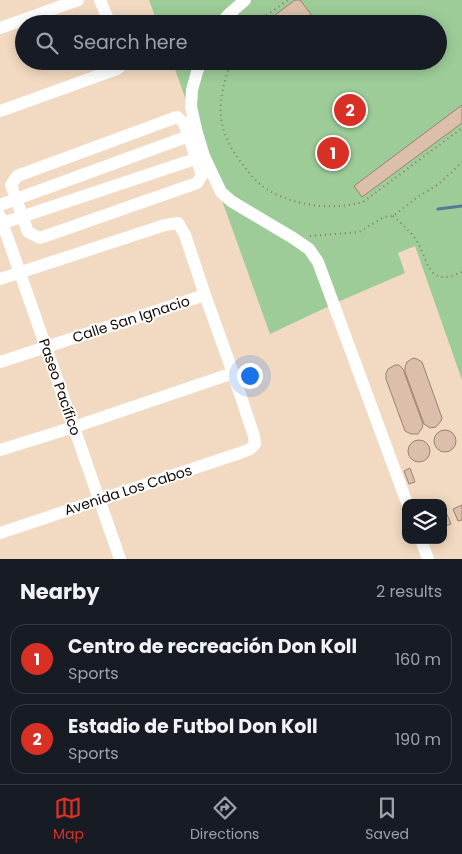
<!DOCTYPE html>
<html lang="en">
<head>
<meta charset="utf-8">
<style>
  body { margin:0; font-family:Poppins,sans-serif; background:#242831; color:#f1f3f6 }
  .controls { position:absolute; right:15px; bottom:15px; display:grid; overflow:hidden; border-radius:10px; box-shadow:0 2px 12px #0003 }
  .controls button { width:45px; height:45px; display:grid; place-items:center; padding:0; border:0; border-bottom:1px solid #363941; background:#171b24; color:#f1f3f6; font:25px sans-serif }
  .you { position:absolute; left:249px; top:375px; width:18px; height:18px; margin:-12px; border:4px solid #fff; border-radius:50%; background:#1a73e8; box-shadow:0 0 0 8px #1a73e833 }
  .badge { display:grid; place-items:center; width:32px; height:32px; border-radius:50%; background:#d93025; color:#fff; font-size:16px; font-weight:700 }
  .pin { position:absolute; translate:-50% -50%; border:2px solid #fff; box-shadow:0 1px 5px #0006 }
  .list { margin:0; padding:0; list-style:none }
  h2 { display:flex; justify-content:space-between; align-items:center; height:65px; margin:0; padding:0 20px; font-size:21px }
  h2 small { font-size:16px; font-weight:400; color:#9ea1a6 }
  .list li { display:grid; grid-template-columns:32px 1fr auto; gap:15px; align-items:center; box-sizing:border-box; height:70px; margin:0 10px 10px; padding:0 10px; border:1px solid #363941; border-radius:15px }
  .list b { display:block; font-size:19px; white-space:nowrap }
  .list p { margin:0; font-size:16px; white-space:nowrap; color:#9ea1a6 }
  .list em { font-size:16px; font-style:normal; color:#9ea1a6 }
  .icon { flex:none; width:28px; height:28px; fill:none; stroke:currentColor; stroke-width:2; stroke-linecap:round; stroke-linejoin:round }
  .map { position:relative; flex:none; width:462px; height:559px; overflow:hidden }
  .search { position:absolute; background:#171b24; box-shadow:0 2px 12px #0003; left:15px; right:15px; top:15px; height:55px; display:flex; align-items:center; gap:12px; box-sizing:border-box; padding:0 18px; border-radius:28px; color:#9ea1a6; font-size:19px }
  .sheet { height:225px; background:#171b24 }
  nav { display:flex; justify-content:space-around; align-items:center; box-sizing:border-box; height:70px; border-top:1px solid #363941; background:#171b24; font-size:14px; color:#9ea1a6 }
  nav a { display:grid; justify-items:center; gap:2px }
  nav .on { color:#d93025 }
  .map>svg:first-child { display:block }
</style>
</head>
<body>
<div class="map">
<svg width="462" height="559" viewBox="0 0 462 559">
  <rect width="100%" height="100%" fill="#f2d9c1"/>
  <!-- green -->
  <path fill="#9dcc98" d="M149 0H462V380L415 246 398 253 405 273 340 301 270 334 172 61H438V24H158Z"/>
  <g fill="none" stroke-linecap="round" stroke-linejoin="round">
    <!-- stream -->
    <path stroke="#5e759a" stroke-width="3" d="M438 209 462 206"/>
  </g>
  <!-- building -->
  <path fill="#dbbfab" stroke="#9c8270" d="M295 0H300L311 14 298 24H263Z
    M462 105V123L362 197 354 186Z
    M413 358 417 359 422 362 442 418 441 421 436 427 430 428 424 424 405 372V367L407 362Z
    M395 365H399L403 369 423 424 422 428 418 434H411L405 431 386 379V373L388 369Z
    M434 441a11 11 0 1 1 22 0a11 11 0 1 1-22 0Z
    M408 451a11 11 0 1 1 22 0a11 11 0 1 1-22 0Z
    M410 468 415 482 409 484 404 471Z
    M462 505V520L458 521 453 509Z
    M446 512 451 524 443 527V513Z"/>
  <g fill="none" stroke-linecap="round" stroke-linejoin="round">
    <!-- path -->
    <path stroke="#897869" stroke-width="2" stroke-dasharray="1 4" stroke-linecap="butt" d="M254 24 288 0
      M231 61C225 80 219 98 221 117 223 134 230 148 241 162 249 173 258 185 270 191 298 207 333 210 363 202L462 128
      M393 216C403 225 413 233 419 245 424 253 427 270 436 275 444 280 454 275 462 272
      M310 236 359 232 384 217 393 216 419 196 436 186 451 173 462 162"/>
    <!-- minor -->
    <path stroke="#fff" stroke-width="12" d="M100 0 110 24
      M221 24 228 15 245 0
      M0 28 78 0
      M201 61 197 72 192 90 191 107 197 133 204 156 221 192 231 201 293 238 309 249 318 262 407 503
      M0 111 117 69 123 64V61
      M177 117 184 123 202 175 197 183 40 238 28 232 11 185 17 176Z
      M0 205 197 133
      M0 216 120 559
      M3 223 204 156
      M0 279 165 225 178 223 185 235 205 295 233 373 254 436 255 444 250 449 240 453 0 533
      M0 362 205 295
      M0 450 74 427 233 373
      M421 540 428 559"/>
  </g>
  <g text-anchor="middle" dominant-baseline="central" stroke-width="4" stroke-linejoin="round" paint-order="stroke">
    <!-- street labels -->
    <g font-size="14" fill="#120a04" stroke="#fff">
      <text transform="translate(131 319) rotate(-18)">Calle San Ignacio</text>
      <text transform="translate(60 387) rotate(71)">Paseo Pacífico</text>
      <text transform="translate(128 490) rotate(-18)">Avenida Los Cabos</text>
    </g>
  </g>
</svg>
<div class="controls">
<button><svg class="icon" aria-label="layers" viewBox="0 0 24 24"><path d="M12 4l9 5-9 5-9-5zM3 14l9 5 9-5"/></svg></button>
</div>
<div class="you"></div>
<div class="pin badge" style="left:333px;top:153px">1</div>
<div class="pin badge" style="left:350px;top:110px">2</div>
<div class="search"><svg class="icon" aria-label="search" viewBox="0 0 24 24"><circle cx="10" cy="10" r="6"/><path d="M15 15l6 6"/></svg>Search here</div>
</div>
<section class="sheet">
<h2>Nearby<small>2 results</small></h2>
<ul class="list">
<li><span class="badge">1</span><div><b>Centro de recreación Don Koll</b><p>Sports</p></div><em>160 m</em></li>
<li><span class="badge">2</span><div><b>Estadio de Futbol Don Koll</b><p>Sports</p></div><em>190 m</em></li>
</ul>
</section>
<nav>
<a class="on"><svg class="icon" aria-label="map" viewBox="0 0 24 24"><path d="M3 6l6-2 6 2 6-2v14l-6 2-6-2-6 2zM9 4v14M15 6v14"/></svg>Map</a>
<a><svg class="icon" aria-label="directions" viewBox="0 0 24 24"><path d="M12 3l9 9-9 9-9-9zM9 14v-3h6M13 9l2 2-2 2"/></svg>Directions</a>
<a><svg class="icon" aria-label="saved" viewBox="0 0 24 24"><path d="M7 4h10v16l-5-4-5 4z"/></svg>Saved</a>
</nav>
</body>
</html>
